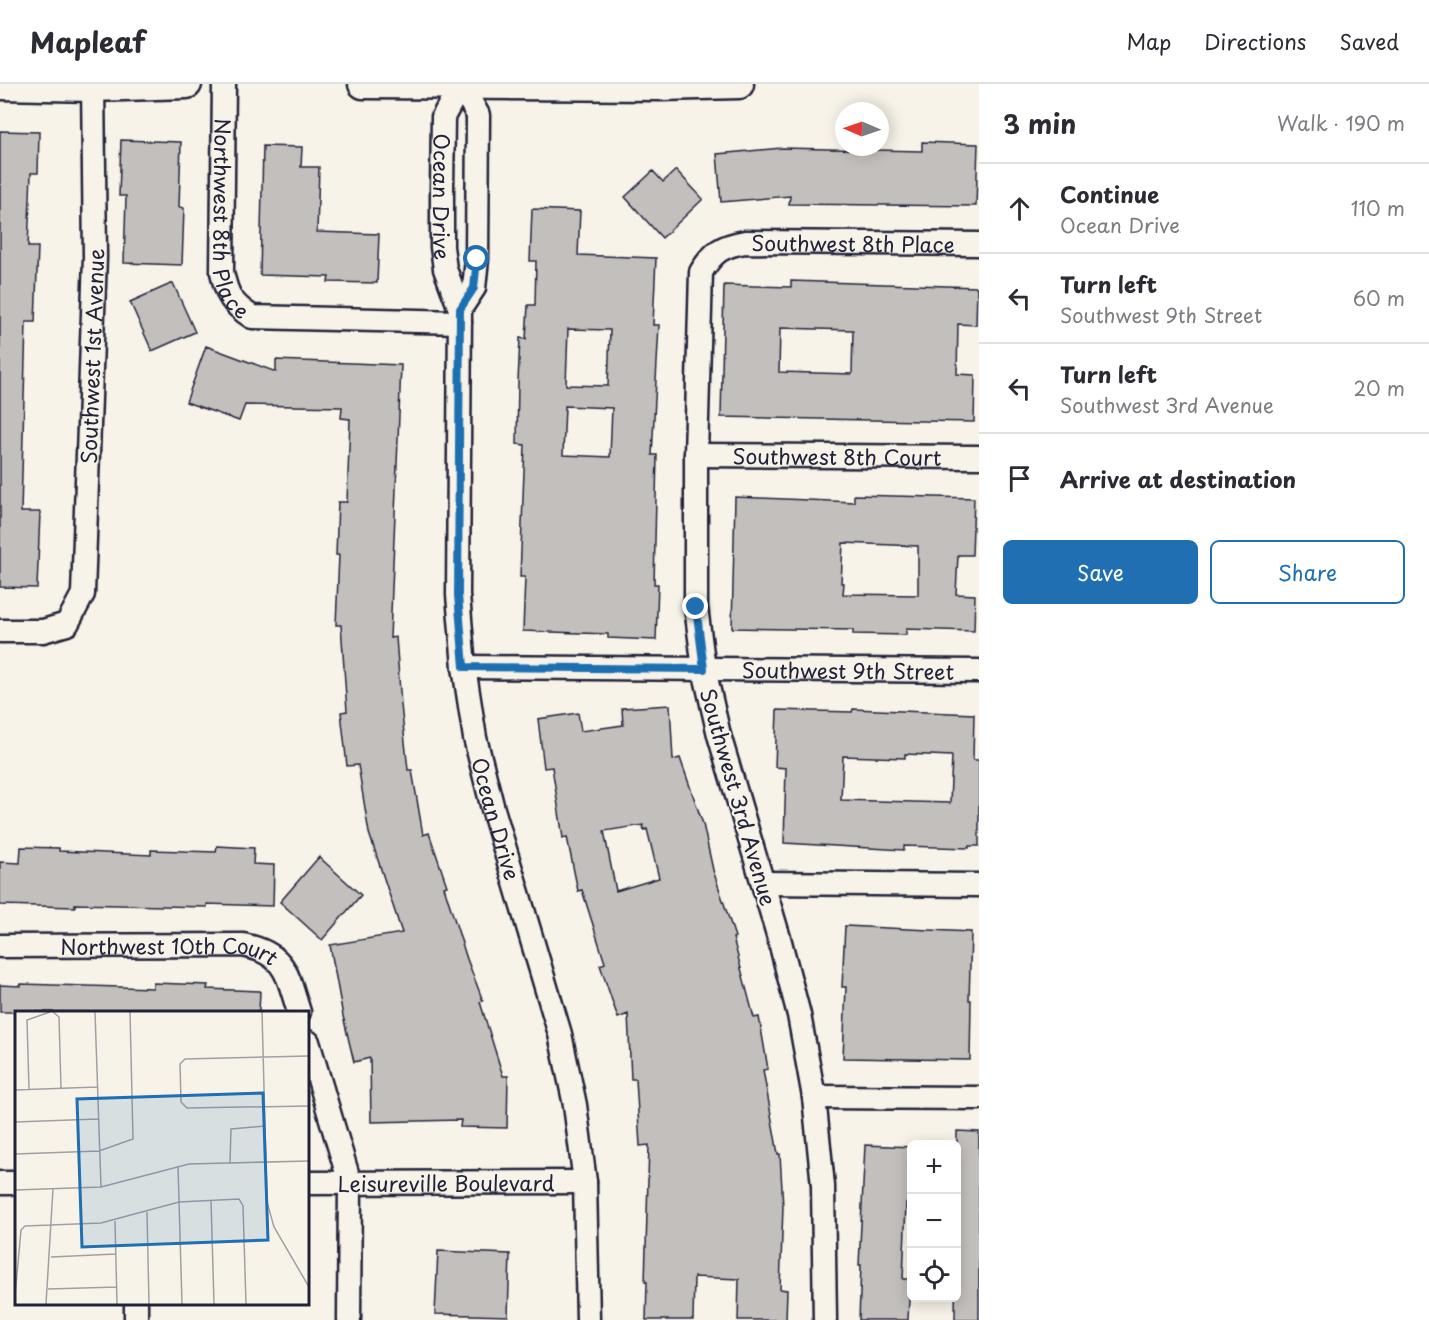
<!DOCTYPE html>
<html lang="en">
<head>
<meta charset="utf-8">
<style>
  body { margin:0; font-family:"Playpen Sans",sans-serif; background:#f7f7f7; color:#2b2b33 }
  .controls { position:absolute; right:18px; bottom:18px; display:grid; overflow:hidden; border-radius:9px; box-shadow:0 3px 15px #0003 }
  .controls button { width:54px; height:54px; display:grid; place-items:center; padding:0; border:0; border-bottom:2px solid #e1e1e2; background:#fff; color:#2b2b33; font:30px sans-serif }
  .compass { position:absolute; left:835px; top:18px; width:54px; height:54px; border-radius:50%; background:#fff; box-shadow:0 3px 15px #0003; rotate:272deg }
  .stop { position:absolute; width:18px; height:18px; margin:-14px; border:4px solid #1f6fb2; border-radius:50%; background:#fff }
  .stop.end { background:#1f6fb2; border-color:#fff; box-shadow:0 2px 6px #0008 }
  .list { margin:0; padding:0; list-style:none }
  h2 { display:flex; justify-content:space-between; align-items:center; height:78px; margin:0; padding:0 24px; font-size:26px }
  h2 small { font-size:20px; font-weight:400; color:#7c7c81 }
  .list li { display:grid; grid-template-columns:39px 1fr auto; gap:18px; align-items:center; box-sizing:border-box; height:90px; padding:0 24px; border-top:2px solid #e1e1e2 }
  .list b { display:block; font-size:22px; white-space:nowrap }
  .list p { margin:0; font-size:20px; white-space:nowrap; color:#7c7c81 }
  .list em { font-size:20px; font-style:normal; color:#7c7c81 }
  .actions { display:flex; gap:12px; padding:18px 24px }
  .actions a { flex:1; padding:14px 0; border:2px solid #1f6fb2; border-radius:9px; text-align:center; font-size:21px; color:#1f6fb2 }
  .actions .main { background:#1f6fb2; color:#fff }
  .icon { flex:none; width:33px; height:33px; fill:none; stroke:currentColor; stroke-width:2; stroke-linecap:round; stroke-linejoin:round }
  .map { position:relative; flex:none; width:979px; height:1236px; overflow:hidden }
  header { display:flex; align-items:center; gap:36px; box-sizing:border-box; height:84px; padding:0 30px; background:#fff; border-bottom:2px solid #e1e1e2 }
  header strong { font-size:28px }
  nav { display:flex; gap:33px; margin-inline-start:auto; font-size:21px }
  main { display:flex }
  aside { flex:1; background:#fff }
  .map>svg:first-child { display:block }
</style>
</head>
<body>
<header>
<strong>Mapleaf</strong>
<nav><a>Map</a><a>Directions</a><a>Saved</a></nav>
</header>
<main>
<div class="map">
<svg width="979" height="1236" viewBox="0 0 979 1236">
  <rect width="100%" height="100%" fill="#f7f3e8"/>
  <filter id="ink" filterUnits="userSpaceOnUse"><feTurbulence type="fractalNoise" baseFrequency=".0167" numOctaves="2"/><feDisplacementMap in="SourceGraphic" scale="12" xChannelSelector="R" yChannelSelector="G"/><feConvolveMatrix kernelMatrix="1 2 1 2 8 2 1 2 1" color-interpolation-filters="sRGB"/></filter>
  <g filter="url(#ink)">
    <!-- building -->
    <path fill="#c2bfbd" stroke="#22223b" stroke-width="1.5" fill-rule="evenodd" d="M0 47 39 48 38 89H31L28 163H38L35 238H26L21 428H40L37 504 0 503Z
      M121 56 181 58 179 123 184 124 182 181 124 179 126 112H119Z
      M922 58 978 60 976 122 789 120 790 112 721 118 717 70 782 64 922 67Z
      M263 62 302 63 301 83H319L317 148 379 150 377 199 328 198 329 193 260 191Z
      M676 86 703 115 662 154 625 113 653 87 663 98Z
      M532 125 580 127 578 171 656 174 653 241H659L652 371H657L654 500H658L656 556 608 554V550L523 547 525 493H520L525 361 517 360 518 298 520 254 526 255 528 221H535L536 177H530ZM568 245 610 246 608 302 566 301ZM565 322 612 324 610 373 563 371Z
      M791 197 977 203 976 241 958 240 957 290 975 291 974 338 721 333 724 201 791 203ZM780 244 853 246 852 290 779 288Z
      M173 199 195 248 152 267 130 218Z
      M206 262 276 288V276L401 281 390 554 396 553 401 621 408 686H412L423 751 429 749 447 802 444 803 467 875 483 917 480 918 503 992H508L507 1044 460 1043 461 1036 371 1038 370 974 354 978 343 932 330 861 402 849 369 749 358 681 347 682 341 628 347 627 341 541H336L339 471H336L338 418H347L350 335 341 334 342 323 245 321 239 337 186 318Z
      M854 411 974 414 972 471H958L956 510 975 511 974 547 906 545V551L853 550V546L732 544 735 413 854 418ZM843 459 918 462V511L843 510 844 499H841Z
      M670 621 673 676 680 674 703 740 713 786 735 853 733 854 754 934 759 933 768 985 763 986 778 1070H780L783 1123 780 1205 787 1206 786 1236H738L739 1195 694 1193 693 1236H646L647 1198H645L649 1061 640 1062 636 995H631L628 930 618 934 600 881 605 879 582 806 578 807 567 753 563 754 552 683 544 684 538 635 578 629 581 647 623 641 622 624ZM643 741 644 746 647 745 659 794 616 807 604 747Z
      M853 625 974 630 973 676H979V762H969V764L904 762V766L784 759 786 684 775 683 777 626 852 628ZM905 670 952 672 950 719 841 716 843 672 905 674Z
      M217 762 254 764 253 780 274 781 273 822 207 820V823L75 820V823L0 821V778L20 779 21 763 59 764V767L151 771V766L216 768Z
      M319 773 361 811 322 856 280 818Z
      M845 842 971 848 969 916H971L970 976 843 974 846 903H842Z
      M153 899 208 901 207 905 260 907 259 928H0V901L21 902V900L153 904Z
      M957 1047 979 1048V1236H955Z
      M865 1061 912 1063V1119H906L903 1195H910L908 1236H859L861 1181H859Z
      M438 1167 510 1170 508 1232 435 1230Z"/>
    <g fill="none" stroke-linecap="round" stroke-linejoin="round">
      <!-- minor casing -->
      <g stroke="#22223b" stroke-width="27">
        <g id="minor">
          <path id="s1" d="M224 0 222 188C227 212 232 220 252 233L460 238"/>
          <path id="s2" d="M461 0 443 33 442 105V163L445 185 460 225 458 511 464 583 475 654 493 725 560 950 575 1021 585 1098 588 1236"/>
          <path d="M460 225 474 204 477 175 478 31 461 1"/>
          <path id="s3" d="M696 371 979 373"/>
          <path id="s4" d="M0 547H43L67 540 83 510 95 173 93 0"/>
          <path id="s5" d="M464 583 979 587"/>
          <path d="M763 799 979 801"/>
          <path id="s6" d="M0 862 243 861C287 870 287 891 299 928"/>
          <path d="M308 958 350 1099 349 1236"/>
          <path d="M814 1013 979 1014"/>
          <path d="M0 1099H16"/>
          <path id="s7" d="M308 1099 585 1098"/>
          <path d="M136 1220V1236"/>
          <path id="s8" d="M825 1236 823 1102 814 1013 799 931 779 854 719 651 704 585 696 523V371L701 188C714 167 722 162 745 158L979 160"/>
        </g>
      </g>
      <!-- tertiary casing -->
      <g stroke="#22223b" stroke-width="33">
        <path id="tertiary" d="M363 0 661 2 739 0
          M0 1 92 3 187 0"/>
      </g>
      <!-- minor -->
      <use href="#minor" stroke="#f7f3e8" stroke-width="22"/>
      <!-- tertiary -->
      <use href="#tertiary" stroke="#f7f3e8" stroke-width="28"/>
    </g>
  </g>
  <g fill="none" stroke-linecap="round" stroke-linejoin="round" filter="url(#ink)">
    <!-- route -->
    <path stroke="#1f6fb2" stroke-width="8" d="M477 175 474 204 460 225 458 511 464 583 704 585 696 523"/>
  </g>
  <g text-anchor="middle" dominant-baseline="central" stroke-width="4.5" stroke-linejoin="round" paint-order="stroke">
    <!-- street labels -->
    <g font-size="21" fill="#22223b" stroke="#f7f3e8">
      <text stroke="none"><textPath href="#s2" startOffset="117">Ocean Drive</textPath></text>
      <text stroke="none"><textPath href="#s1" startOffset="136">Northwest 8th Place</textPath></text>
      <text stroke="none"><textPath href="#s8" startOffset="1227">Southwest 8th Place</textPath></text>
      <text stroke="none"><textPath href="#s4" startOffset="340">Southwest 1st Avenue</textPath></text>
      <text stroke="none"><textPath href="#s3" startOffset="141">Southwest 8th Court</textPath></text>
      <text stroke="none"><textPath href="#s5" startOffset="384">Southwest 9th Street</textPath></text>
      <text transform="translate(739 713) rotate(74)">Southwest 3rd Avenue</text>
      <text stroke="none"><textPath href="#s2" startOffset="746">Ocean Drive</textPath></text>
      <text stroke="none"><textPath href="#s6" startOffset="170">Northwest 10th Court</textPath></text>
      <text stroke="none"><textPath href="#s7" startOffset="138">Leisureville Boulevard</textPath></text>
    </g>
  </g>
  <!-- overview -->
  <g transform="translate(15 927)">
    <rect width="294" height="294" fill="#f7f3e8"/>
    <path fill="none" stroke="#a29fa3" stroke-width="1.5" d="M38 1 44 6 46 77M80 1 86 176M247 1 252 191 259 216 294 276M294 45 170 48 165 53 166 91 172 97 294 95M14 78 12 9 35 1M0 79 82 76M0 111 83 108M0 143 84 140 118 128 115 1M215 152 216 118 250 115M217 152 251 151M163 155 167 293M0 179 86 176 174 153 294 150M196 189 199 293M132 201 134 293M100 210 102 293M36 246 101 243M33 278 102 276M0 285 6 219 10 215 86 212 164 191 224 188 228 195 231 293M31 293 38 178"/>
    <path fill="#1f6fb2" fill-opacity="0.15" stroke="#1f6fb2" stroke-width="3" d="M248 82 253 229 67 236 62 88Z"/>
    <rect width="294" height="294" fill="none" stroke="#22223b" stroke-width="3"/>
  </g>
</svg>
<div class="controls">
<button>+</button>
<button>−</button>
<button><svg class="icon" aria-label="locate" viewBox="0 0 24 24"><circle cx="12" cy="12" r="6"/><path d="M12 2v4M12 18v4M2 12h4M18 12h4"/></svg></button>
</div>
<svg class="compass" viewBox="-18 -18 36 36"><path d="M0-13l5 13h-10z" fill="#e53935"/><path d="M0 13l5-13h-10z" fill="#7c7c81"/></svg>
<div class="stop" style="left:477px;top:175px"></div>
<div class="stop end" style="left:696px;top:523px"></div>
</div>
<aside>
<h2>3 min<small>Walk · 190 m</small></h2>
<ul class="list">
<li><svg class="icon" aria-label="ahead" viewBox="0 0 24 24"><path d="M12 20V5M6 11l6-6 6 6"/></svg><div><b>Continue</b><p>Ocean Drive</p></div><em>110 m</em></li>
<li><svg class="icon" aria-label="left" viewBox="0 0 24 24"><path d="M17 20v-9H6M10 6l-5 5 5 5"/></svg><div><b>Turn left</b><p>Southwest 9th Street</p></div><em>60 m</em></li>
<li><svg class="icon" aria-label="left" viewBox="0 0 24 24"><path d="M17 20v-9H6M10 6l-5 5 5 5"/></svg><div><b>Turn left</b><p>Southwest 3rd Avenue</p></div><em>20 m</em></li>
<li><svg class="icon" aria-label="arrive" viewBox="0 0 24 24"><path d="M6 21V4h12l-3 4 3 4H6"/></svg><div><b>Arrive at destination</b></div></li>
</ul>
<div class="actions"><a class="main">Save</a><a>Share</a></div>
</aside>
</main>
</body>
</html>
